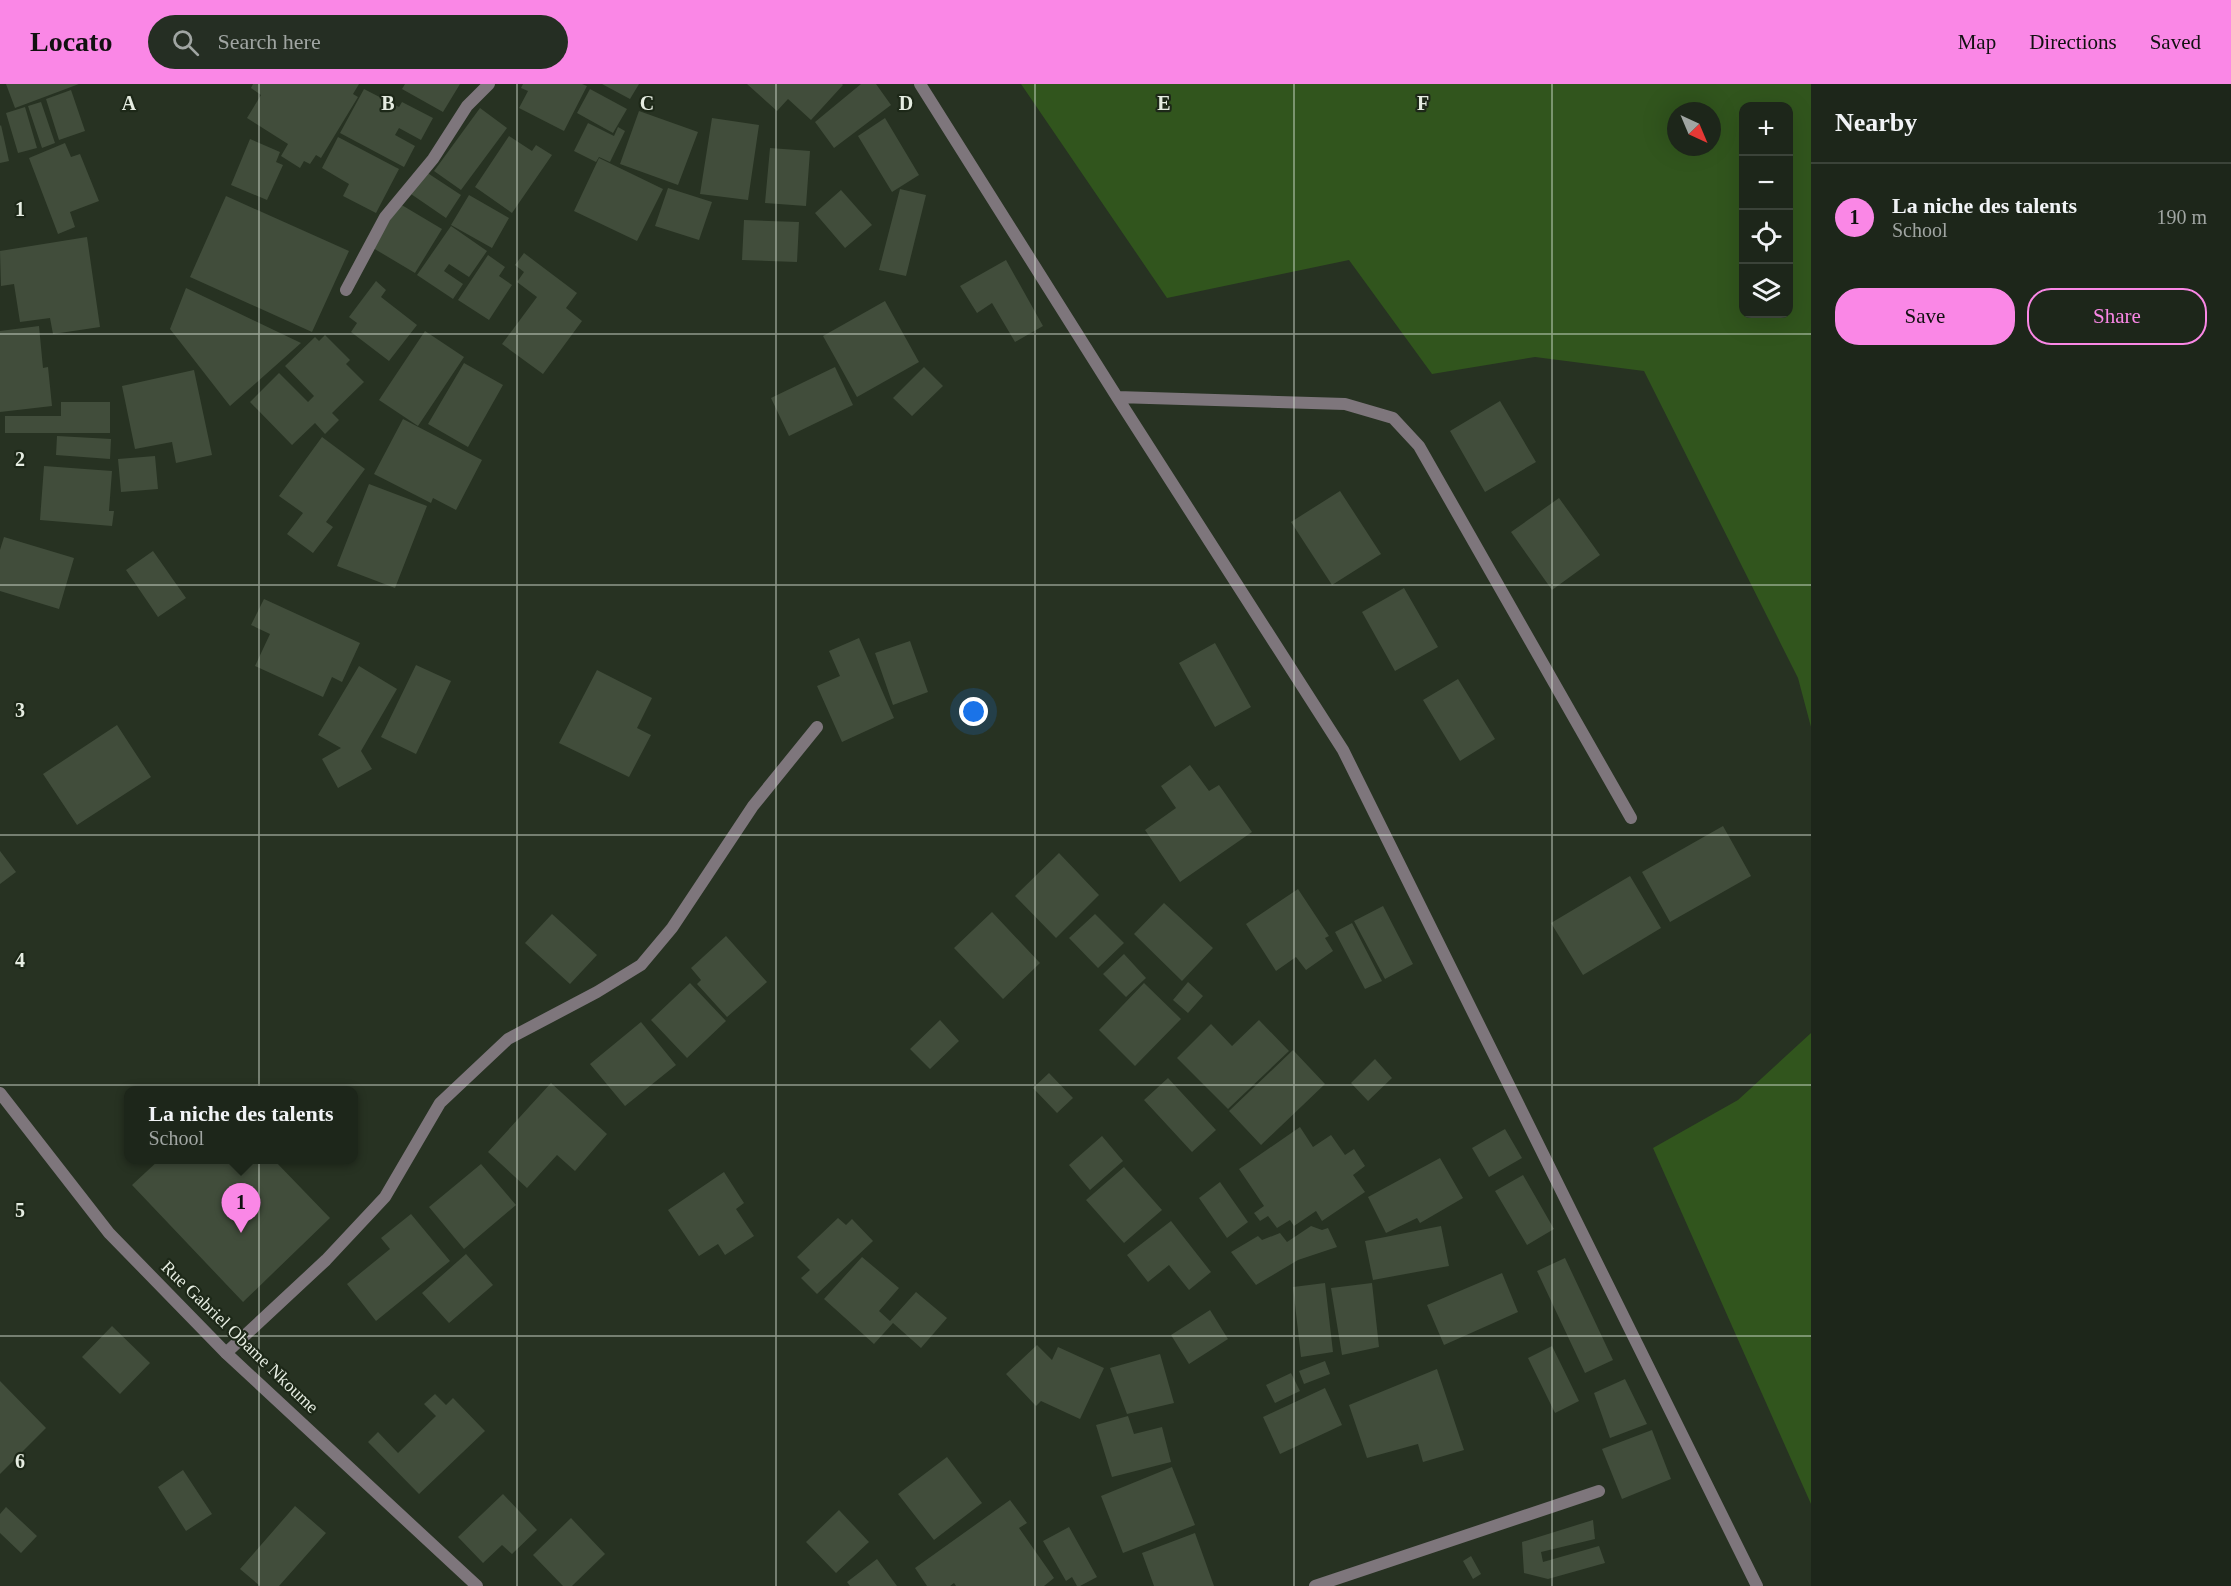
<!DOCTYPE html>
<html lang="en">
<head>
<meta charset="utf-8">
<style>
  body { margin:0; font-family:"Times New Roman",serif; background:#252e23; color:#f1f3f6 }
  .controls { position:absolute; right:18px; top:18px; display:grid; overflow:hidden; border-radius:12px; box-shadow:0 6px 24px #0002 }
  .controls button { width:54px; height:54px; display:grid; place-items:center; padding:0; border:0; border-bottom:2px solid #3b4339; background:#1d261a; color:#f1f3f6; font:30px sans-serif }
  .compass { position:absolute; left:1667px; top:18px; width:54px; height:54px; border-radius:50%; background:#1d261a; box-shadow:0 6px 24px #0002; rotate:136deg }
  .you { position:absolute; left:974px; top:628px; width:21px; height:21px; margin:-15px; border:4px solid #fff; border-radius:50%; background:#1a73e8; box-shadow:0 0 0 9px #1a73e833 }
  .badge { display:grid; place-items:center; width:39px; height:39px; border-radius:50%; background:#fa87e6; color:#111; font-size:20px; font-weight:700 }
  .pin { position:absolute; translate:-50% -50px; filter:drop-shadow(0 2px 3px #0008) }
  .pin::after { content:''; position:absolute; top:32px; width:21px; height:18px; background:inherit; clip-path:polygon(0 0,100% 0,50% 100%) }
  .popup { position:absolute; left:124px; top:1002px; width:234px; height:78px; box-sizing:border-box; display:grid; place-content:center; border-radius:12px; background:#1d261a; filter:drop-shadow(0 2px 4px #0005); font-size:20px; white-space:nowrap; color:#a0a5a2 }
  .popup b { font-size:22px; color:#f1f3f6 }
  .popup::after { content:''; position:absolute; left:50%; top:100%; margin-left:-12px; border:12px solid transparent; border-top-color:#1d261a }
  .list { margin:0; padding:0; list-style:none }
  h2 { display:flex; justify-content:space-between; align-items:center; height:78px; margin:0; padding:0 24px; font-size:26px }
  h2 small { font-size:20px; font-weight:400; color:#a0a5a2 }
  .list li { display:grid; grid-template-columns:39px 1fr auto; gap:18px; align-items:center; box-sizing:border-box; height:108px; padding:0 24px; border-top:2px solid #3b4339 }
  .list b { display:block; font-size:22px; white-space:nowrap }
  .list p { margin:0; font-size:20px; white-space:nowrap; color:#a0a5a2 }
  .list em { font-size:20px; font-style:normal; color:#a0a5a2 }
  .actions { display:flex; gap:12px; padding:18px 24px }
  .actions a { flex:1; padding:14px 0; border:2px solid #fa87e6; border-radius:24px; text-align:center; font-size:21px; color:#fa87e6 }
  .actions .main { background:#fa87e6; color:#111 }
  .icon { flex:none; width:33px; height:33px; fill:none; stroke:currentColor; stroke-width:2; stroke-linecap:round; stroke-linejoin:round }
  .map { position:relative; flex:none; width:1811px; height:1502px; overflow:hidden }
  header { display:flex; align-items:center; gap:36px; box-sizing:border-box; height:84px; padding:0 30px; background:#fa87e6; color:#111 }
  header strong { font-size:28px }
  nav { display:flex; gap:33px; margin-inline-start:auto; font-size:21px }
  .search { width:420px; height:54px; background:#252e23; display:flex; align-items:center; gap:15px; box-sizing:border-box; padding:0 21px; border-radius:33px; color:#a0a5a2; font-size:22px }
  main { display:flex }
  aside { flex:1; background:#1d261a }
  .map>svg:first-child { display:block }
</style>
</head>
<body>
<header>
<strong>Locato</strong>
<div class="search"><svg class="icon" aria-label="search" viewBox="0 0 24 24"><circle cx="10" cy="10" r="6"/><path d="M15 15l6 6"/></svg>Search here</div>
<nav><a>Map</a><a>Directions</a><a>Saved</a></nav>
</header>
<main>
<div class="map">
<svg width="1811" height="1502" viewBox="0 0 1811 1502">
  <rect width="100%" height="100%" fill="#273222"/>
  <!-- green -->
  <path fill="#31551d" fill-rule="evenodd" d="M1021 0H1811V643L1798 594 1644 287 1535 273 1432 290 1349 176 1167 214ZM1744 22H1788V230H1744ZM1676 27H1712V63H1676Z
    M1811 949V1420L1653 1064 1738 1016Z"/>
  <!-- building -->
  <path fill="#414d3b" d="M6 0H79L15 24Z
    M253 0H359L353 10 358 13 321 74 316 71 310 80 304 77 300 84 281 72 288 60 247 34 261 11 251 4Z
    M405 0H460L443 28 402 5Z
    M523 0H582L587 2 564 47 519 24 528 7 521 4Z
    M602 0H639L630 15Z
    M747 0H842L843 1 811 36 788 15 777 27Z
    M861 0H876L891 21 834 64 815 38Z
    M364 5 399 23 402 18 433 34 421 56 399 44 395 51 415 62 404 83 340 49Z
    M590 5 627 25 613 49 577 29Z
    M71 6 85 47 59 56 46 15Z
    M41 18 55 59 42 64 28 22Z
    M25 23 37 64 18 69 6 29Z
    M480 24 507 44 461 106 434 87Z
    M639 27 698 48 678 101 620 80Z
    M712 34 759 41 748 116 700 110Z
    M885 34 919 91 892 108 858 52Z
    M588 39 614 52 618 43 625 47 610 78 599 73 596 78 574 67Z
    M1 41 9 77 0 79V42Z
    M509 52 532 67 536 61 552 71 512 129 475 103Z
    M338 53 399 85 376 129 343 112 349 100 322 84Z
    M250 55 280 68 276 78 283 81 267 116 231 101Z
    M65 59 71 73 80 70 99 117 70 128 75 143 58 150 29 74Z
    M770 64 810 67 806 122 765 119Z
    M599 74 663 105 637 157 574 127Z
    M426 88 461 111 446 134 411 110Z
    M668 104 712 118 699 156 655 142Z
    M900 105 926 111 906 192 879 186Z
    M841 106 872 141 845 164 815 129Z
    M469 111 509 134 492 164 451 141Z
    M226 112 349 167 312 248 190 193Z
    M400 120 442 145 415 189 373 164Z
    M744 136 799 138 797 178 742 176Z
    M451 142 487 167 469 193 449 180 444 187 463 200 453 215 417 191Z
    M87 153 100 243 53 250 50 234 20 238 14 200 1 202 0 167Z
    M524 169 577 209 566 224 582 237 543 290 502 260 537 213 517 198 524 188 515 181Z
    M488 171 505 183 499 192 512 201 489 236 458 216Z
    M1006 176 1043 242 1015 258 992 219 977 229 960 202Z
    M376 197 386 206 381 213 417 241 389 277 351 248 357 239 349 233Z
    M186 204 301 259 230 322 170 245Z
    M885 217 919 278 857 313 823 252Z
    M39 242 43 284 48 283 52 322 0 328V247Z
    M425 247 464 273 418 342 379 316Z
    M325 251 350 276 346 280 364 298 332 329 339 336 325 350 315 339 292 361 250 318 279 289 308 318 314 312 285 282 315 253 319 257Z
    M464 279 503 301 468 363 428 340Z
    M835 283 853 321 789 352 771 314Z
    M924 283 943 302 912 332 893 314Z
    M194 286 212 371 176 379 172 358 135 365 122 302Z
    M1500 317 1536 378 1485 408 1450 347Z
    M61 318H110V349H5V332H61Z
    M403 335 482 376 456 426 433 414 431 419 374 390Z
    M57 352 111 355 110 375 56 371Z
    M322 353 365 385 326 438 333 443 313 469 287 450 303 429 279 412Z
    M155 372 158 405 121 408 118 375Z
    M44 382 112 387 109 427H114L112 442 40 436Z
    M369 400 427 422 395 504 337 482Z
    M1340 407 1381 470 1332 501 1291 438Z
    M1559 414 1600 471 1552 506 1511 448Z
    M4 453 74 474 59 525 0 507V466Z
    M153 467 186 514 158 533 126 486Z
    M1404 504 1438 563 1395 587 1362 528Z
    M264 515 360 559 342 598 332 593 323 613 255 582 270 550 251 541Z
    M859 554 894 634 842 658 817 602 840 592 829 567Z
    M910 557 928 608 893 621 875 569Z
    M1215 559 1251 623 1215 643 1179 579Z
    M416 581 451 597 416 670 381 653Z
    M359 582 397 605 361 667 372 685 338 704 322 675 341 664 318 651Z
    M597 586 652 614 637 644 651 651 629 693 559 659Z
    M1458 595 1495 655 1460 677 1423 616Z
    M117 641 151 693 77 741 43 690Z
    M1190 681 1209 707 1219 701 1252 748 1180 798 1145 746 1176 724 1161 702Z
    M1723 742 1751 792 1670 838 1642 788Z
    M0 767 16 788 0 800Z
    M1059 769 1099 811 1056 854 1015 812Z
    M1630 792 1661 844 1583 891 1551 839Z
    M1298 805 1329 852 1325 854 1333 867 1306 886 1296 873 1276 887 1246 840Z
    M1164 819 1213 864 1182 897 1134 850Z
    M1383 822 1413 880 1385 895 1354 837Z
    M992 828 1040 879 1003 915 954 864Z
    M552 830 597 871 570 900 525 859Z
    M1095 830 1124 859 1098 884 1069 854Z
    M1352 839 1382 897 1365 905 1335 848Z
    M726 852 767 898 727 933 697 900 701 896 691 884Z
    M1124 870 1146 894 1126 913 1103 890Z
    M1188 898 1203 912 1188 929 1173 916Z
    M690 899 726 937 687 974 651 936Z
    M1144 899 1181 935 1135 982 1099 946Z
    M940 936 959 957 930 985 910 965Z
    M1259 936 1289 967 1228 1025 1177 974 1211 940 1232 962Z
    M641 938 676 981 625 1022 590 980Z
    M1293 966 1325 1000 1261 1061 1229 1027Z
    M1375 975 1392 994 1368 1017 1351 999Z
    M1049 989 1073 1014 1057 1029 1033 1004Z
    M1168 994 1216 1046 1192 1068 1144 1016Z
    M551 999 607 1050 575 1087 557 1071 527 1104 488 1068Z
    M1300 1043 1313 1063 1331 1051 1345 1071 1354 1065 1365 1082 1353 1091 1365 1108 1322 1137 1316 1127 1294 1142 1290 1136 1277 1144 1268 1132 1260 1137 1254 1129 1264 1122 1239 1085Z
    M1505 1045 1522 1074 1489 1093 1472 1064Z
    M1102 1052 1123 1077 1090 1106 1069 1081Z
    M1440 1074 1463 1114 1420 1139 1417 1134 1386 1149 1368 1113Z
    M159 1076H274L330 1134 243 1218 132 1101Z
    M481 1080 516 1121 464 1165 429 1123Z
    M1124 1083 1162 1126 1124 1159 1086 1116Z
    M724 1088 744 1119 736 1125 754 1152 725 1171 718 1160 699 1172 668 1126Z
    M1523 1091 1554 1145 1527 1161 1495 1107Z
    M1220 1098 1248 1138 1227 1154 1199 1114Z
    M411 1130 450 1177 376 1237 347 1200 390 1165 381 1154Z
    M838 1134 846 1141 852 1135 873 1157 817 1210 801 1194 810 1186 797 1173Z
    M1171 1137 1211 1188 1189 1206 1169 1181 1148 1198 1127 1171Z
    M1311 1142 1322 1146 1328 1144 1337 1163 1298 1176 1256 1201 1231 1168 1258 1152 1262 1156 1280 1149 1287 1158Z
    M1441 1142 1449 1182 1373 1196 1365 1157Z
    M466 1170 493 1201 449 1239 422 1209Z
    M862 1173 899 1204 879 1227 890 1237 916 1208 947 1234 921 1264 893 1239 874 1260 824 1215Z
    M1565 1174 1613 1276 1585 1289 1537 1187Z
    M1502 1189 1518 1228 1444 1261 1427 1221Z
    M1325 1199 1333 1268 1301 1273 1293 1203Z
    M1372 1199 1379 1263 1342 1271 1331 1204Z
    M1210 1226 1228 1255 1189 1280 1171 1251Z
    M112 1242 150 1279 120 1310 82 1273Z
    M1037 1261 1052 1276 1058 1263 1104 1284 1080 1335 1041 1317 1036 1322 1006 1290Z
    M1552 1262 1579 1317 1555 1329 1528 1274Z
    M1160 1270 1174 1319 1127 1330 1110 1284Z
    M1325 1277 1330 1290 1304 1300 1299 1287Z
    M1437 1285 1464 1366 1423 1378 1418 1360 1367 1374 1349 1321Z
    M1291 1289 1300 1307 1275 1319 1266 1301Z
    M1625 1295 1647 1340 1610 1354 1594 1309Z
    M0 1297 46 1344 0 1390Z
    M1325 1304 1342 1341 1280 1370 1263 1333Z
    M435 1310 446 1321 453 1314 485 1347 419 1410 368 1358 378 1348 398 1369 436 1332 424 1320Z
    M1128 1332 1134 1350 1162 1343 1171 1378 1112 1393 1096 1341Z
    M1652 1346 1671 1395 1622 1415 1602 1365Z
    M947 1373 982 1419 934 1456 898 1410Z
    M1172 1383 1195 1441 1123 1469 1101 1412Z
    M183 1386 212 1430 186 1447 158 1403Z
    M503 1410 537 1446 512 1470 502 1461 483 1479 458 1453Z
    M1010 1416 1027 1439 1019 1444 1054 1494 1044 1502H956L954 1499 950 1502H927L915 1484Z
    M295 1422 326 1449 279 1502H260L240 1485Z
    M6 1423 37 1452 21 1469 0 1449V1430Z
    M839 1426 869 1458 836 1489 806 1458Z
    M571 1434 605 1470 572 1502H563L533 1471Z
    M1593 1436 1595 1455 1541 1468 1543 1478 1599 1462 1605 1479 1548 1495 1524 1489 1522 1458Z
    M1069 1443 1097 1493 1080 1502H1077L1072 1493 1066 1497 1043 1457Z
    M1195 1449 1214 1502H1154L1142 1469Z
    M1471 1472 1481 1490 1473 1495 1463 1477Z
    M877 1475 897 1502H850L847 1498Z"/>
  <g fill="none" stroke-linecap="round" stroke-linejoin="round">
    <!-- minor -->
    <path stroke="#7e767c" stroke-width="12" d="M920 0 1117 313 1343 666 1757 1502
      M346 206 385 133 433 75 467 22 489 0
      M1117 313 1345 320 1393 334 1419 362 1631 734
      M226 1269 326 1176 385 1113 440 1019 508 955 597 908 641 881 672 844 753 722 817 643
      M1315 1502 1599 1407"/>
    <!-- tertiary -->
    <path stroke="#7e767c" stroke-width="12" d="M0 1009 109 1149 226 1269 477 1502"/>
  </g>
  <!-- grid -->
  <path fill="none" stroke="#e6ede2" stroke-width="1.5" stroke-opacity="0.55" d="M259 0V1502M517 0V1502M776 0V1502M1035 0V1502M1294 0V1502M1552 0V1502M0 250H1811M0 501H1811M0 751H1811M0 1001H1811M0 1252H1811"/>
  <g text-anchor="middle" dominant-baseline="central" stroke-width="4.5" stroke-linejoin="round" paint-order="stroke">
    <!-- street labels -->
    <g font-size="18" fill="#e6ede2" stroke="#1d2818">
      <text transform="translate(240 1253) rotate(44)">Rue Gabriel Obame Nkoume</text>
    </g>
  </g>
  <g font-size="20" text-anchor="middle" font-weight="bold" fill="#e6ede2" stroke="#1d2818" stroke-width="4.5" stroke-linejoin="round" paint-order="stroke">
    <text x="129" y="26">A</text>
    <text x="388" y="26">B</text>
    <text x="647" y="26">C</text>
    <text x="906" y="26">D</text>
    <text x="1164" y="26">E</text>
    <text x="1423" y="26">F</text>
    <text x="20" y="132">1</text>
    <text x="20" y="382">2</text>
    <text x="20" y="633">3</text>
    <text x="20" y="883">4</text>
    <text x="20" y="1133">5</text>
    <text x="20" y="1384">6</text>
  </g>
</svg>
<div class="controls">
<button>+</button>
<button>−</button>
<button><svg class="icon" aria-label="locate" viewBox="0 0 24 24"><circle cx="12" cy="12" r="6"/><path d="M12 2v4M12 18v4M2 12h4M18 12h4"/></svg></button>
<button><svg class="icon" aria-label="layers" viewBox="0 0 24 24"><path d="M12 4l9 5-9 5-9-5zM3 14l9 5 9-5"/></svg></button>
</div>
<svg class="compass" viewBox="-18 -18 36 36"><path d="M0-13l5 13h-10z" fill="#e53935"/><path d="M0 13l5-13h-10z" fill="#a0a5a2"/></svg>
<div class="you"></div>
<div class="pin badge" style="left:241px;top:1149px">1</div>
<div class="popup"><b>La niche des talents</b>School</div>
</div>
<aside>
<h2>Nearby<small></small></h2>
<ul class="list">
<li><span class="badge">1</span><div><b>La niche des talents</b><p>School</p></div><em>190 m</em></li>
</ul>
<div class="actions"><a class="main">Save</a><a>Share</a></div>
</aside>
</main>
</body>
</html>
